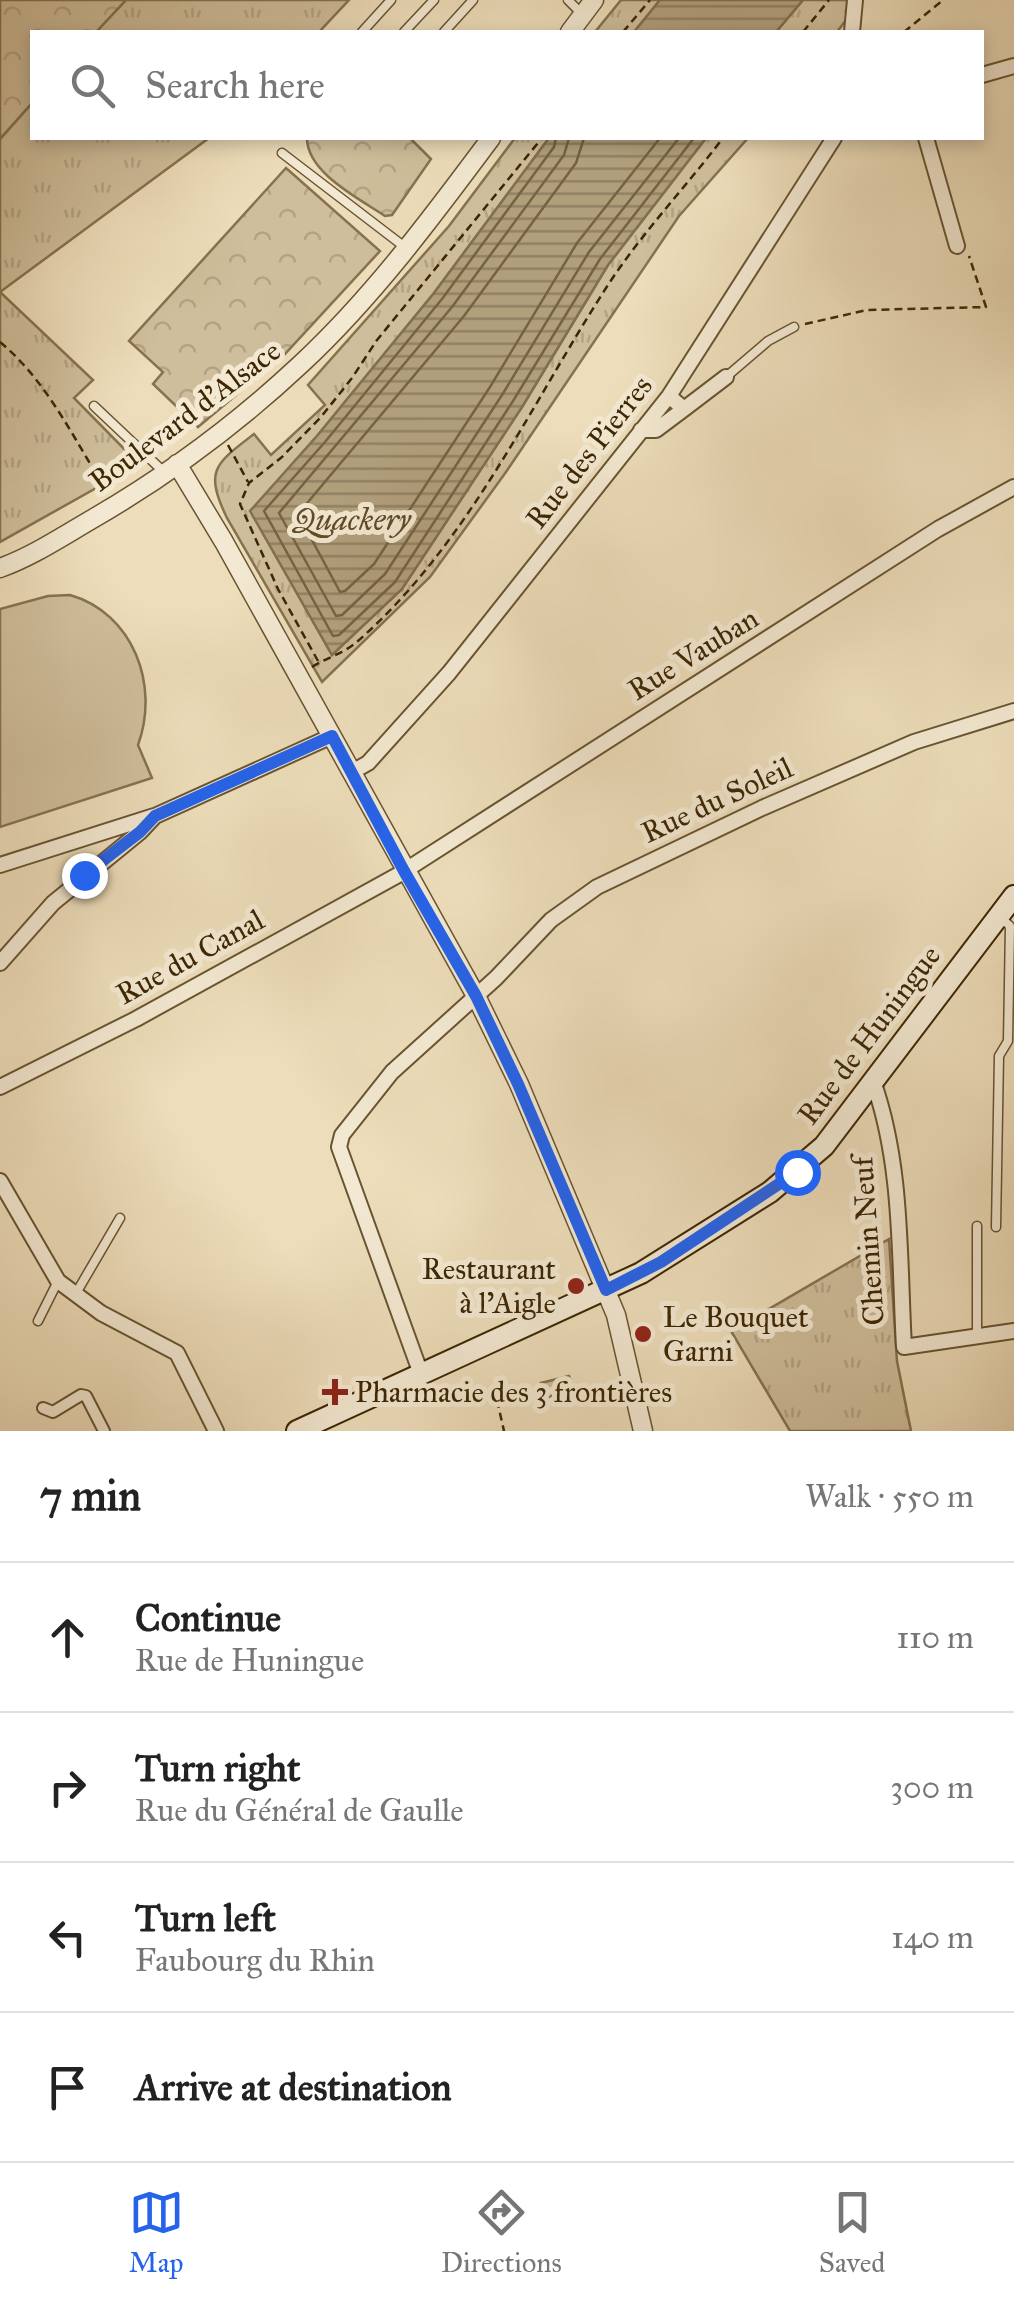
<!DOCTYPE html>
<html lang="en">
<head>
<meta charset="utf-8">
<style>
  body { margin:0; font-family:"IM FELL Great Primer",serif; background:#f2f2f2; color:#222 }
  .stop { position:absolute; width:30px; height:30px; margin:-22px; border:8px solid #2563eb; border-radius:50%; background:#fff }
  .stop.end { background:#2563eb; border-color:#fff; box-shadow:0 2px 10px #0008 }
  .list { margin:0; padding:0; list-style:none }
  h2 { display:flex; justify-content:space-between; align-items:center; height:130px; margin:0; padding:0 40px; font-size:42px }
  h2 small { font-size:32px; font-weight:400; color:#767676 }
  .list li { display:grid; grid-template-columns:65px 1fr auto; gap:30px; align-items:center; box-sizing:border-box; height:150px; padding:0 40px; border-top:2px solid #e0e0e0 }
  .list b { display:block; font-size:38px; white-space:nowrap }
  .list p { margin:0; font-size:32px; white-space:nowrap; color:#767676 }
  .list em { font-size:32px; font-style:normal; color:#767676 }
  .icon { flex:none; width:55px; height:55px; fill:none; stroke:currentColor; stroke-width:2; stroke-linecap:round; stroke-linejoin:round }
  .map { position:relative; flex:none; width:1014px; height:1431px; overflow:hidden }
  .search { position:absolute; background:#fff; box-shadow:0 5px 15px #0003; left:30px; right:30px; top:30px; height:110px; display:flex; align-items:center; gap:25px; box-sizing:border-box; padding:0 35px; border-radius:0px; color:#767676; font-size:38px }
  .sheet { height:730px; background:#fff }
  nav { display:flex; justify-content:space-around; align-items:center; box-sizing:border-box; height:140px; border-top:2px solid #e0e0e0; background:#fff; font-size:28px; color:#767676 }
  nav a { display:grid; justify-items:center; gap:5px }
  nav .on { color:#2563eb }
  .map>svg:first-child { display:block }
</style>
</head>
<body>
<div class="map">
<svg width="1014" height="1431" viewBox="0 0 1014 1431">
  <defs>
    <pattern id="grass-tufts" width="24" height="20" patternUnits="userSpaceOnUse" patternTransform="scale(2.5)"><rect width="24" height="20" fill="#cfbe9b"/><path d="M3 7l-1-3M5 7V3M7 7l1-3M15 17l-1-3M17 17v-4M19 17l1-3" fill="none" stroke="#b3a384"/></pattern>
    <pattern id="forest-crowns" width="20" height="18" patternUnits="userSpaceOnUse" patternTransform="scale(2.5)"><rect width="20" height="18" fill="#cfbe9b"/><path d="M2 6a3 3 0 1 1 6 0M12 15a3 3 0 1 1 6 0" fill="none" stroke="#b3a384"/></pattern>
    <pattern id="water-rules" width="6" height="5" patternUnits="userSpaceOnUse" patternTransform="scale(2.5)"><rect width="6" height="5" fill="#b19f7c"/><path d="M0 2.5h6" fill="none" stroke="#918163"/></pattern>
  </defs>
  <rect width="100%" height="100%" fill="#edddba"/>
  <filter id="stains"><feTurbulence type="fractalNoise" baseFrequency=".002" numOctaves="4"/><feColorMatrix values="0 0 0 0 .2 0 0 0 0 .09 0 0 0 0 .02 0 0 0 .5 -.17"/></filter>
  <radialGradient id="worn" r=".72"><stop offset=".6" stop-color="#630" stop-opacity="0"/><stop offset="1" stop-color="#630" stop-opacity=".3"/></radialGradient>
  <!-- grass -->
  <path fill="url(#grass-tufts)" stroke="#86724f" stroke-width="2.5" d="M126 0H349L319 32H96Z
    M621 0H660L634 32H595Z
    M803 0H861L837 32H776Z
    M32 103V138H209L0 292 93 380 74 398 139 464 0 542V139Z
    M515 138H549L434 293 317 436 251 511 332 655 402 589 522 407 608 265 706 138H748L679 216 506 472 430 577 322 682 227 518C204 470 215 464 254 434L271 455 325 405 308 385 449 226Z
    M889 1239 897 1361 911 1431H790L731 1331Z"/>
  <!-- forest -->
  <path fill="url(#forest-crowns)" stroke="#86724f" stroke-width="2.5" d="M0 0H126L96 32H32V103L0 139Z
    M307 138H410L431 159 392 215 385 216C360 199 307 173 307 138Z
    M286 168 380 251 284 355 198 427 153 384 163 372 129 341Z"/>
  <!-- pitch -->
  <path fill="#cfbe9b" stroke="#86724f" stroke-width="2.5" d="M70 595C133 613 160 685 138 745L152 778 0 827V609L48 596Z
    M569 1376 574 1390 545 1398 541 1383Z"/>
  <!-- water -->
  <path fill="url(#water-rules)" stroke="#836f4c" stroke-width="2.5" d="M660 0H803L776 32H634Z
    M549 138H706L608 265 522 407 402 589 332 655 250 511 317 436 434 293Z"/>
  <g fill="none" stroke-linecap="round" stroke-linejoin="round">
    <!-- shore -->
    <path stroke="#776240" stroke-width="2.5" d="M556 138 554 147 442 299 325 442 264 511 333 636 339 635 395 582 513 401 600 259 694 138
      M569 138 564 155 452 307 279 513 336 616 342 615 385 574 502 395 589 252 679 138
      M584 138 576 163 464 316 298 514 340 592 345 591 374 564 490 387 577 243 660 138"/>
    <!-- service casing -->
    <g stroke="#695431" stroke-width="11">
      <path id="service" d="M568 0 582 14
        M362 32 391 0
        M404 32 434 0
        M444 32 473 0
        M282 153 406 248
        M726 377 768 341 794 327
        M94 406 165 473
        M977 1226V1336
        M996 1227 999 1056 1008 1041 1010 926 1001 918
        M75 1295 120 1218
        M38 1321 58 1281"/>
    </g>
    <!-- pedestrian casing -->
    <g stroke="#695431" stroke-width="14">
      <path id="pedestrian" d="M43 1408 53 1412 81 1395 86 1396 104 1431"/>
    </g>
    <!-- minor casing -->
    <g stroke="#695431" stroke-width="18">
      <path id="minor" d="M852 32 855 0
        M982 75 1014 66
        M926 138 957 246
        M684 409 726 377
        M641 430H656L684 409 669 396
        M352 772 368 763 449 673 669 396 834 138
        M0 865 154 816
        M0 963 53 903 140 832 155 816 332 736
        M873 1081C903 1165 899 1259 904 1347L1014 1331
        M0 1087 136 1019 398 875 938 529 1014 487
        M0 1181 58 1281 101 1313 177 1353 216 1431
        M421 1374 339 1147 342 1135 392 1072 496 978 551 920 597 887 762 808 914 742 1014 711"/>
    </g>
    <!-- tertiary casing -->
    <g stroke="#695431" stroke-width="21">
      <path id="tertiary" d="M570 32 594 0
        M177 464 224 542 476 996 519 1084 616 1315 643 1431
        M0 568C33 556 63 536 94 518 168 475 238 423 301 364 372 298 433 216 491 138"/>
    </g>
    <!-- secondary casing -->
    <g stroke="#3d2603" stroke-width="24">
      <path id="secondary" d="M297 1431 641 1273 770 1192 824 1146 1014 896"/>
    </g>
    <!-- path -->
    <path stroke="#3d2603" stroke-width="2.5" stroke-dasharray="8 5" stroke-linecap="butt" d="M623 32 650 0
      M803 32 829 0
      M904 32 943 0
      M805 324 867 310 986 307 969 256
      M0 342C47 381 74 439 106 490
      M228 445 248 482
      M318 661 278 589 240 504 249 483 282 457 321 417 352 378 377 340 542 138
      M312 667C328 657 343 654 358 641 467 545 529 408 606 288 640 235 685 188 723 138
      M497 1400 504 1431"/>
    <!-- service -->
    <use href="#service" stroke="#f3e9d2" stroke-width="8"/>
    <!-- pedestrian -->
    <use href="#pedestrian" stroke="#f3e9d2" stroke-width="10"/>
    <!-- minor -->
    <use href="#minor" stroke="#f3e9d2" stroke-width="14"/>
    <!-- tertiary -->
    <use href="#tertiary" stroke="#f3e9d2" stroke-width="18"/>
    <!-- secondary -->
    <use href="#secondary" stroke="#f3e9d2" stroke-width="20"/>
  </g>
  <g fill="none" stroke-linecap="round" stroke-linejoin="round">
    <!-- route -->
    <path stroke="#2563eb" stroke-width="12" d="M84 875 140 832 155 816 332 736 404 871 476 996 518 1084 606 1290 661 1262 797 1172"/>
  </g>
  <!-- markers -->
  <g fill="#8f2418" stroke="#f3e9d2" stroke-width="4">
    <circle cx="576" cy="1286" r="10"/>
    <circle cx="643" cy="1334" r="10"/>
    <path d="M330 1377h10v10h10v10h-10v10h-10v-10h-10v-10h10z"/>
  </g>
  <g text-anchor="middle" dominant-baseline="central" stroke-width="10" stroke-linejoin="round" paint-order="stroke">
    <!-- street labels -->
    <g font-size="30" fill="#3d2603" stroke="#f3e9d2">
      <text transform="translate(185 416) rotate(-37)">Boulevard d'Alsace</text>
      <text transform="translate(589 452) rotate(-52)">Rue des Pierres</text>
      <text transform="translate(693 654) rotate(-32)">Rue Vauban</text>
      <text transform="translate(717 800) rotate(-25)">Rue du Soleil</text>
      <text transform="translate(190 957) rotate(-29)">Rue du Canal</text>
      <text transform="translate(869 1035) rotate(-53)">Rue de Huningue</text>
      <text transform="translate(868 1241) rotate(-94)">Chemin Neuf</text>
    </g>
    <!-- poi labels -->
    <g font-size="30" fill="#3d2603" stroke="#f3e9d2" text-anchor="start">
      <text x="556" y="1269" text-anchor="end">Restaurant<tspan x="556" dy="34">à l'Aigle</tspan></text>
      <text x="663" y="1317">Le Bouquet<tspan x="663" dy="34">Garni</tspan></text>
      <text x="355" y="1392">Pharmacie des 3 frontières</text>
    </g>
    <!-- water labels -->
    <g font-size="32" font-style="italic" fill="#604a27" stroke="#f3e9d2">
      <text x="352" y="519">Quackery</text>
    </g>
  </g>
  <rect width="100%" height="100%" filter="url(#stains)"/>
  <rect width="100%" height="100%" fill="url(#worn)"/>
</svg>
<div class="stop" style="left:797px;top:1172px"></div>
<div class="stop end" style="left:84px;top:875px"></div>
<div class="search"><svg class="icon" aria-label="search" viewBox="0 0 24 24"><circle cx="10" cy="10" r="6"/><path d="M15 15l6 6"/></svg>Search here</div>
</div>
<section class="sheet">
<h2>7 min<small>Walk · 550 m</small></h2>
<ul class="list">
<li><svg class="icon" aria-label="ahead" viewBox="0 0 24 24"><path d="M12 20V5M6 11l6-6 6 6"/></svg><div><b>Continue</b><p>Rue de Huningue</p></div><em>110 m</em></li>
<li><svg class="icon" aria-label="right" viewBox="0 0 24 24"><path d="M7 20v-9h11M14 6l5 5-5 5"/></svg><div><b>Turn right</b><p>Rue du Général de Gaulle</p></div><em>300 m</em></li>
<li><svg class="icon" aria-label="left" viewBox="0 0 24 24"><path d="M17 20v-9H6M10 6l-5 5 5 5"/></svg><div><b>Turn left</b><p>Faubourg du Rhin</p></div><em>140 m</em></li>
<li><svg class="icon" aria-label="arrive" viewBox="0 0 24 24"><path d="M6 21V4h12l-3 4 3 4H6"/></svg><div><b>Arrive at destination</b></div></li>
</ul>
</section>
<nav>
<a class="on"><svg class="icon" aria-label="map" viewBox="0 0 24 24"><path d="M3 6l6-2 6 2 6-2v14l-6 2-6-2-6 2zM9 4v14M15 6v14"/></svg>Map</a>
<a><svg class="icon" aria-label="directions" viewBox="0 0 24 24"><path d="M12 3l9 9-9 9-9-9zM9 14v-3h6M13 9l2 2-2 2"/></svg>Directions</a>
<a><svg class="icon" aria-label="saved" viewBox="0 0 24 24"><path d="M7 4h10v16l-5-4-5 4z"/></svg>Saved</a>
</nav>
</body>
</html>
